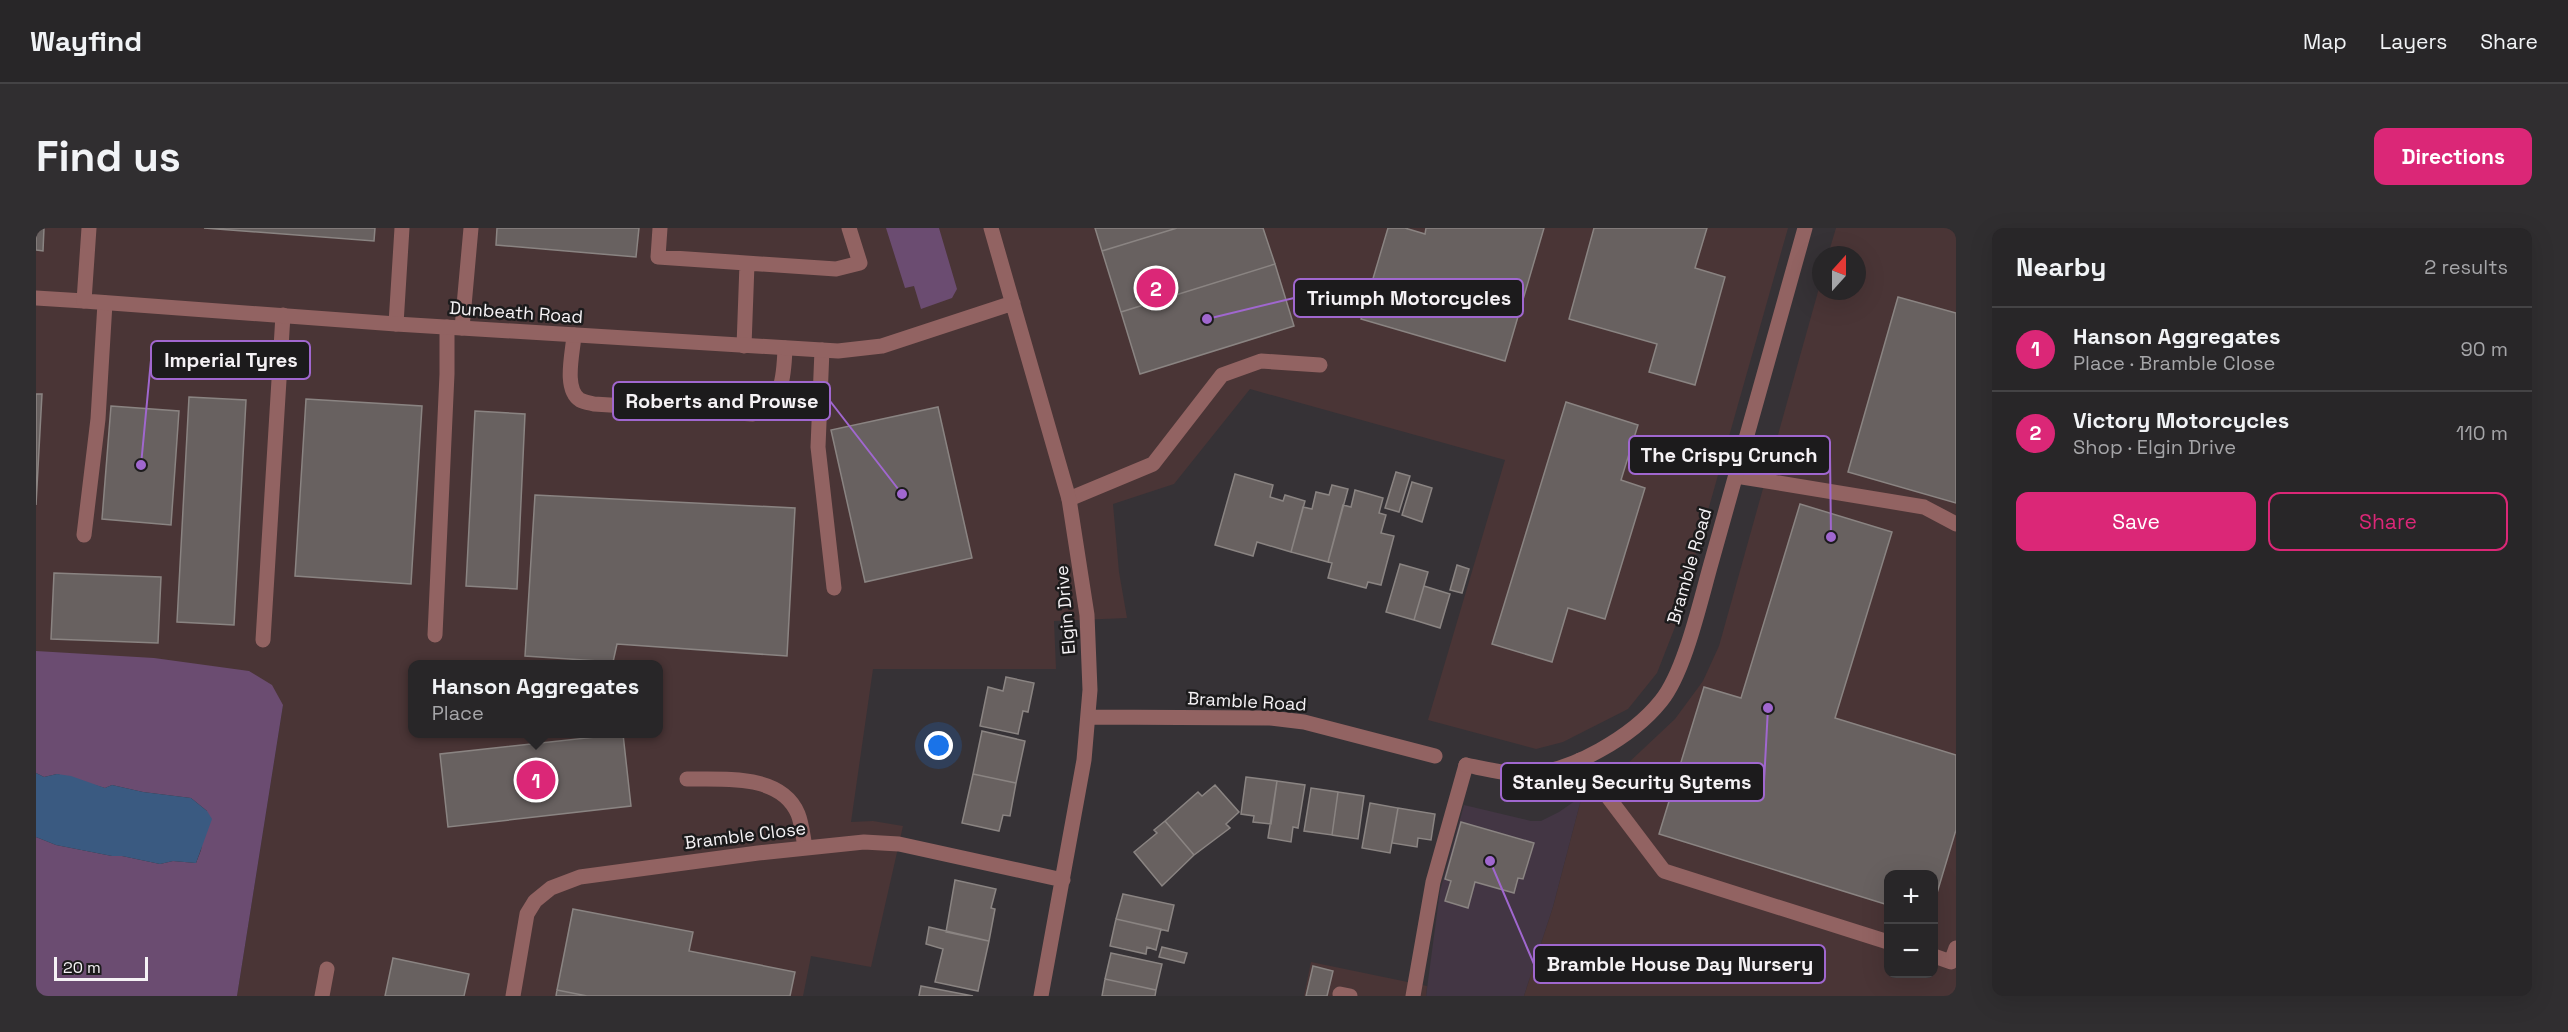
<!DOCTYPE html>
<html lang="en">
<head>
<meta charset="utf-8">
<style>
  body { margin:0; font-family:"Space Grotesk",sans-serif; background:#302e30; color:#f1f3f6 }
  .controls { position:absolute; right:18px; bottom:18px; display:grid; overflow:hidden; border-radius:12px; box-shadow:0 6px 24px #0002 }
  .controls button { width:54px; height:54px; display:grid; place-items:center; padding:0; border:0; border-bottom:2px solid #444345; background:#282628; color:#f1f3f6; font:30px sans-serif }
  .compass { position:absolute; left:1776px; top:18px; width:54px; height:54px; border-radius:50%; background:#282628; box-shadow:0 6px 24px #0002; rotate:21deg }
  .scale { position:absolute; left:18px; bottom:15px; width:94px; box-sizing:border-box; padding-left:6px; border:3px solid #f5f2f5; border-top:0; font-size:16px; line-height:21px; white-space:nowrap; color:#f5f2f5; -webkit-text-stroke:4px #1c1b1c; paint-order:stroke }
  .you { position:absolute; left:903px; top:518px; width:21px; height:21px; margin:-15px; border:4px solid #fff; border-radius:50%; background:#1a73e8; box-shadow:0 0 0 9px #1a73e833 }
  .badge { display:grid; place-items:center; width:39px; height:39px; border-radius:50%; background:#db2777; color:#fff; font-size:20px; font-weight:700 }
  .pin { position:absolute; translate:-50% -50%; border:3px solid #fff; box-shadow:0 2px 6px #0006 }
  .popup { position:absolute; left:372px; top:432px; width:255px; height:78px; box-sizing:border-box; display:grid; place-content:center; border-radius:12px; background:#282628; filter:drop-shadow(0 2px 4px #0005); font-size:20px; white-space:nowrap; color:#a5a5a8 }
  .popup b { font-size:22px; color:#f1f3f6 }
  .popup::after { content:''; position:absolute; left:50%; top:100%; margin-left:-12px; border:12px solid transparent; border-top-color:#282628 }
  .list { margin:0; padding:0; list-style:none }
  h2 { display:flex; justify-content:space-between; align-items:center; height:78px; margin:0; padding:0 24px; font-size:26px }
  h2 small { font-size:20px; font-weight:400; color:#a5a5a8 }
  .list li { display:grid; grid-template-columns:39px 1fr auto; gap:18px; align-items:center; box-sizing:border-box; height:84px; padding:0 24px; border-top:2px solid #444345 }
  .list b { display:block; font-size:22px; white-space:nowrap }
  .list p { margin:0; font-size:20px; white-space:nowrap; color:#a5a5a8 }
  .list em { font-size:20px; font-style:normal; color:#a5a5a8 }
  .actions { display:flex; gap:12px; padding:18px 24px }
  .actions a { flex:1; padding:14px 0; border:2px solid #db2777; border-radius:12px; text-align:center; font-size:21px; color:#db2777 }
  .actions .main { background:#db2777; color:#fff }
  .map { position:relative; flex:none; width:1920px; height:768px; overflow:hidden; border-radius:12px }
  header { display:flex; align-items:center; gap:36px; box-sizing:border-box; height:84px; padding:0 30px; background:#282628; border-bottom:2px solid #444345 }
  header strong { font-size:28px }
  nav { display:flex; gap:33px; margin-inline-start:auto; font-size:21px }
  .intro { display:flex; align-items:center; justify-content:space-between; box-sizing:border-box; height:144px; padding:0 36px }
  h1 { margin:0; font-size:42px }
  .button { padding:15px 27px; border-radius:12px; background:#db2777; color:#fff; font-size:21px; font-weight:700 }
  main { display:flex; gap:36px; padding:0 36px }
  aside { flex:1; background:#282628; border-radius:12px; box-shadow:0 6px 24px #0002 }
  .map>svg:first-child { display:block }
</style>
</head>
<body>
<header>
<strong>Wayfind</strong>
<nav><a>Map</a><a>Layers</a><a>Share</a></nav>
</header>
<div class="intro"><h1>Find us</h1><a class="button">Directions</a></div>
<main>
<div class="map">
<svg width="1920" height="768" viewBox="0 0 1920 768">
  <rect width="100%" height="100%" fill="#363236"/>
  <!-- commercial -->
  <path fill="#433644" d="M1546 568 1517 679 1488 768H1390L1404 663 1428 577 1495 593H1505L1523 584Z"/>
  <!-- industrial -->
  <path fill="#4a3536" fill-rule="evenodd" d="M0 0H1752L1639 399 1621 445 1592 481 1527 514 1500 521 1392 492 1469 232 1214 161 1138 256 1077 276 1083 344 1091 390 1018 393 1020 441H837L815 594 837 593 867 598 835 739 775 728 767 768H201L247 477 0 457ZM377 436H623V506H377Z
    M1800 0H1920V768H1488L1517 679 1546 568 1589 538 1639 491 1667 453 1683 418 1785 53V63H1821V27H1792ZM1852 646H1898V746H1852Z
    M1275 734 1391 758 1390 768H1268Z"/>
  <!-- green -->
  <path fill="#6b4c71" d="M850 0H903L921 61 916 70 885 81 878 58 869 60Z
    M0 423 118 430 213 443 236 457 247 477 201 768H0V609L20 617 76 628H86L124 636 137 633 160 635 165 622 171 583 155 570 107 564 76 557 69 560 21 546 8 549 0 545Z"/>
  <!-- water -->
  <path fill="#3a5a81" d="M0 545 8 549 21 546 35 548 69 560 76 557 107 564 155 570 171 583 176 591 160 635 137 633 124 636 86 628H76L20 617 0 609Z"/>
  <!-- building -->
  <path fill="#686160" stroke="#8a8482" stroke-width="1.5" d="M0 0H8L7 23 0 22Z
    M168 0H339L338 13Z
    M461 0H603L600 29 460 17Z
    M1059 0H1141L1066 23Z
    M1141 0H1227L1239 36 1085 84 1066 23Z
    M1352 0H1369L1389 6 1390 0H1508L1469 133 1325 91Z
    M1558 0H1671L1659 40 1689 49 1659 157 1613 144 1621 116 1533 91Z
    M1239 36 1258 98 1104 146 1085 84Z
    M1862 69 1920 85V275L1812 244Z
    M0 166H6L0 277Z
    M153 169 210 172 198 397 141 394Z
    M270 171 386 178 375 356 259 348Z
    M1530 174 1602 197 1585 252 1609 260 1569 391 1532 380 1516 434 1456 416Z
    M75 178 143 183 135 297 66 291Z
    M902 179 936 330 829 354 795 202Z
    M439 183 489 186 481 361 430 358Z
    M1360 244 1374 248 1363 284 1349 280Z
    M1199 246 1237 257 1234 269 1247 273 1249 267 1269 273 1255 324 1221 314 1217 328 1179 317Z
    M1376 254 1396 260 1386 294 1366 287Z
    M1296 257 1312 261 1292 334 1255 324 1267 279 1276 281 1280 264 1293 267Z
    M1319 262 1347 270 1343 285 1350 287 1345 305 1358 308 1345 357 1332 354 1330 360 1292 350 1296 335 1292 334 1307 277 1315 279Z
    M499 267 759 280 751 428 581 416 577 434 489 428Z
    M1764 276 1856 304 1799 490 1920 527V602L1898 675V646H1852V677L1623 606 1668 459 1705 470Z
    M1364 336 1392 344 1378 392 1350 384Z
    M1421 337 1433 341 1426 365 1414 362Z
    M18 345 125 349 122 415 15 411Z
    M1388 358 1414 366 1404 400 1378 392Z
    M970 449 998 455 992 484 987 483 982 506 944 498 952 459 967 463Z
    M946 503 989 513 980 555 937 546Z
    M587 506 595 578 412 599 404 526Z
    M937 546 980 555 974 588 967 587 963 603 926 595Z
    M1210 549 1241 553 1235 596 1217 594 1218 588 1205 586Z
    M1241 553 1269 557 1262 600 1257 599 1255 614 1232 610Z
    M1179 557 1203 584 1190 596 1194 600 1158 627 1129 593 1162 564 1166 568Z
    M1275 560 1302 564 1296 607 1268 603Z
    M1302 564 1328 568 1322 611 1296 607Z
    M1334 575 1362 580 1354 625 1326 620Z
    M1362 580 1399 586 1395 612 1382 610 1381 619 1356 615Z
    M1129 593 1158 627 1126 658 1098 624 1121 605 1118 602Z
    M1425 594 1498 615 1487 651 1482 650 1478 665 1439 654 1432 680 1409 673 1415 653 1409 651Z
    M919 652 960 661 955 680 959 681 953 713 910 704Z
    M1087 666 1138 677 1132 703 1080 691Z
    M537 681 657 704 653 723 759 744 754 768H551L521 762Z
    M1080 691 1125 701 1120 722 1111 719 1110 726 1074 718Z
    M893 699 953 713 942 763 899 754 907 721 890 716Z
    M1126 719 1151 725 1148 735 1123 729Z
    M1075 725 1126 736 1120 762 1069 751Z
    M357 730 433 746 428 768H349Z
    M1277 738 1297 743 1291 768H1270Z
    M1069 751 1120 762 1119 768H1066Z
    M885 758 937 768H883Z
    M521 762 551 768H520Z"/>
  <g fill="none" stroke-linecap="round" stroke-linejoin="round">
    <!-- service -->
    <path stroke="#926362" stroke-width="15" d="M624 0 622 29 800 41 824 35 813 0
      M0 70 48 73
      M360 96 366 0
      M426 100 435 0
      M538 107C537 124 527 161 544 172 548 174 554 175 558 176L717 186C747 176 748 148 749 120
      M708 118 711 36
      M786 122 782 219 798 360
      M1700 248 1888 279 1920 296
      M1033 271 1117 236 1186 147 1225 133 1284 137
      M48 307 62 191 69 75
      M399 407 411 146V99
      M227 412 247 87
      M1544 532 1628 643 1852 714
      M651 551C687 552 745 545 762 586 766 596 767 609 769 619
      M1898 728 1915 734 1920 720
      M1304 766 1314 768
      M286 768 291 741
      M1377 768 1397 654 1430 537"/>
    <!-- minor -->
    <path stroke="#926362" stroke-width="15" d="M53 0 48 73 360 96 802 123 846 118 977 75
      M955 0 1033 271 1051 387 1054 462 1048 532 1005 768
      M1053 489 1234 490 1268 494 1399 528
      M1430 537C1450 541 1469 546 1489 546 1535 545 1597 508 1625 473 1649 444 1665 370 1676 332 1707 222 1738 111 1769 0
      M477 768 491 686 499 673 515 660 544 649 722 625 828 614 863 616 1027 652"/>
  </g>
  <g text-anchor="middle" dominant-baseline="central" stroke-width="5" stroke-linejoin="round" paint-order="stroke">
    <!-- street labels -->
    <g font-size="18" fill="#f5f2f5" stroke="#1c1b1c">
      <text transform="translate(480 84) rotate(4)">Dunbeath Road</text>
      <text transform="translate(1653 338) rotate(-74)">Bramble Road</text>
      <text transform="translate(1029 382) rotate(-95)">Elgin Drive</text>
      <text transform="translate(1211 473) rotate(3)">Bramble Road</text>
      <text transform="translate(709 607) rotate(-7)">Bramble Close</text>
    </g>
  </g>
  <!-- callouts -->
  <path fill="none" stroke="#a067cf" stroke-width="2" d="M1171 91L1258 70M105 237L115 132M866 266L794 173M1795 309L1794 227M1732 480L1728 554M1454 633L1498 736"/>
  <g fill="#a067cf" stroke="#1c1b1c" stroke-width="2">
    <circle cx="1171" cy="91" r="6"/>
    <circle cx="105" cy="237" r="6"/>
    <circle cx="866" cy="266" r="6"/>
    <circle cx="1795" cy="309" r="6"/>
    <circle cx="1732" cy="480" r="6"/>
    <circle cx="1454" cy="633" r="6"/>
  </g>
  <g fill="#1c1b1c" stroke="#a067cf" stroke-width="2">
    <rect x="1258" y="51" width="229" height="38" rx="6"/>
    <rect x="115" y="113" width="159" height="38" rx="6"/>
    <rect x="577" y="154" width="217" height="38" rx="6"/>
    <rect x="1593" y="208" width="201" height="38" rx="6"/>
    <rect x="1465" y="535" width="263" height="38" rx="6"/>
    <rect x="1498" y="717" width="291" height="38" rx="6"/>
  </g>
  <g font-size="20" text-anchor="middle" font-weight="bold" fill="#f5f2f5">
    <text x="1373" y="77">Triumph Motorcycles</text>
    <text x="195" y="139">Imperial Tyres</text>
    <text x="686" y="180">Roberts and Prowse</text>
    <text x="1693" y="234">The Crispy Crunch</text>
    <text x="1596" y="561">Stanley Security Sytems</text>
    <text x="1644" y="743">Bramble House Day Nursery</text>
  </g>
</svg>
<div class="controls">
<button>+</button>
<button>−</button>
</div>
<svg class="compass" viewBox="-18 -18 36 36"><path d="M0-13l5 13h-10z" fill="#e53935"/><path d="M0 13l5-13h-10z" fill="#a5a5a8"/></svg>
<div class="scale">20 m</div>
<div class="you"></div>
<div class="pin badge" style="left:500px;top:552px">1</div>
<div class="popup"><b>Hanson Aggregates</b>Place</div>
<div class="pin badge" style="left:1120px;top:60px">2</div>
</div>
<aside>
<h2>Nearby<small>2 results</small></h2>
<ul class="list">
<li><span class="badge">1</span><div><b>Hanson Aggregates</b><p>Place · Bramble Close</p></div><em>90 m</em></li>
<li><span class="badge">2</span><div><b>Victory Motorcycles</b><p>Shop · Elgin Drive</p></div><em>110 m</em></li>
</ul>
<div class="actions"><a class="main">Save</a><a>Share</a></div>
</aside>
</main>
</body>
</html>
